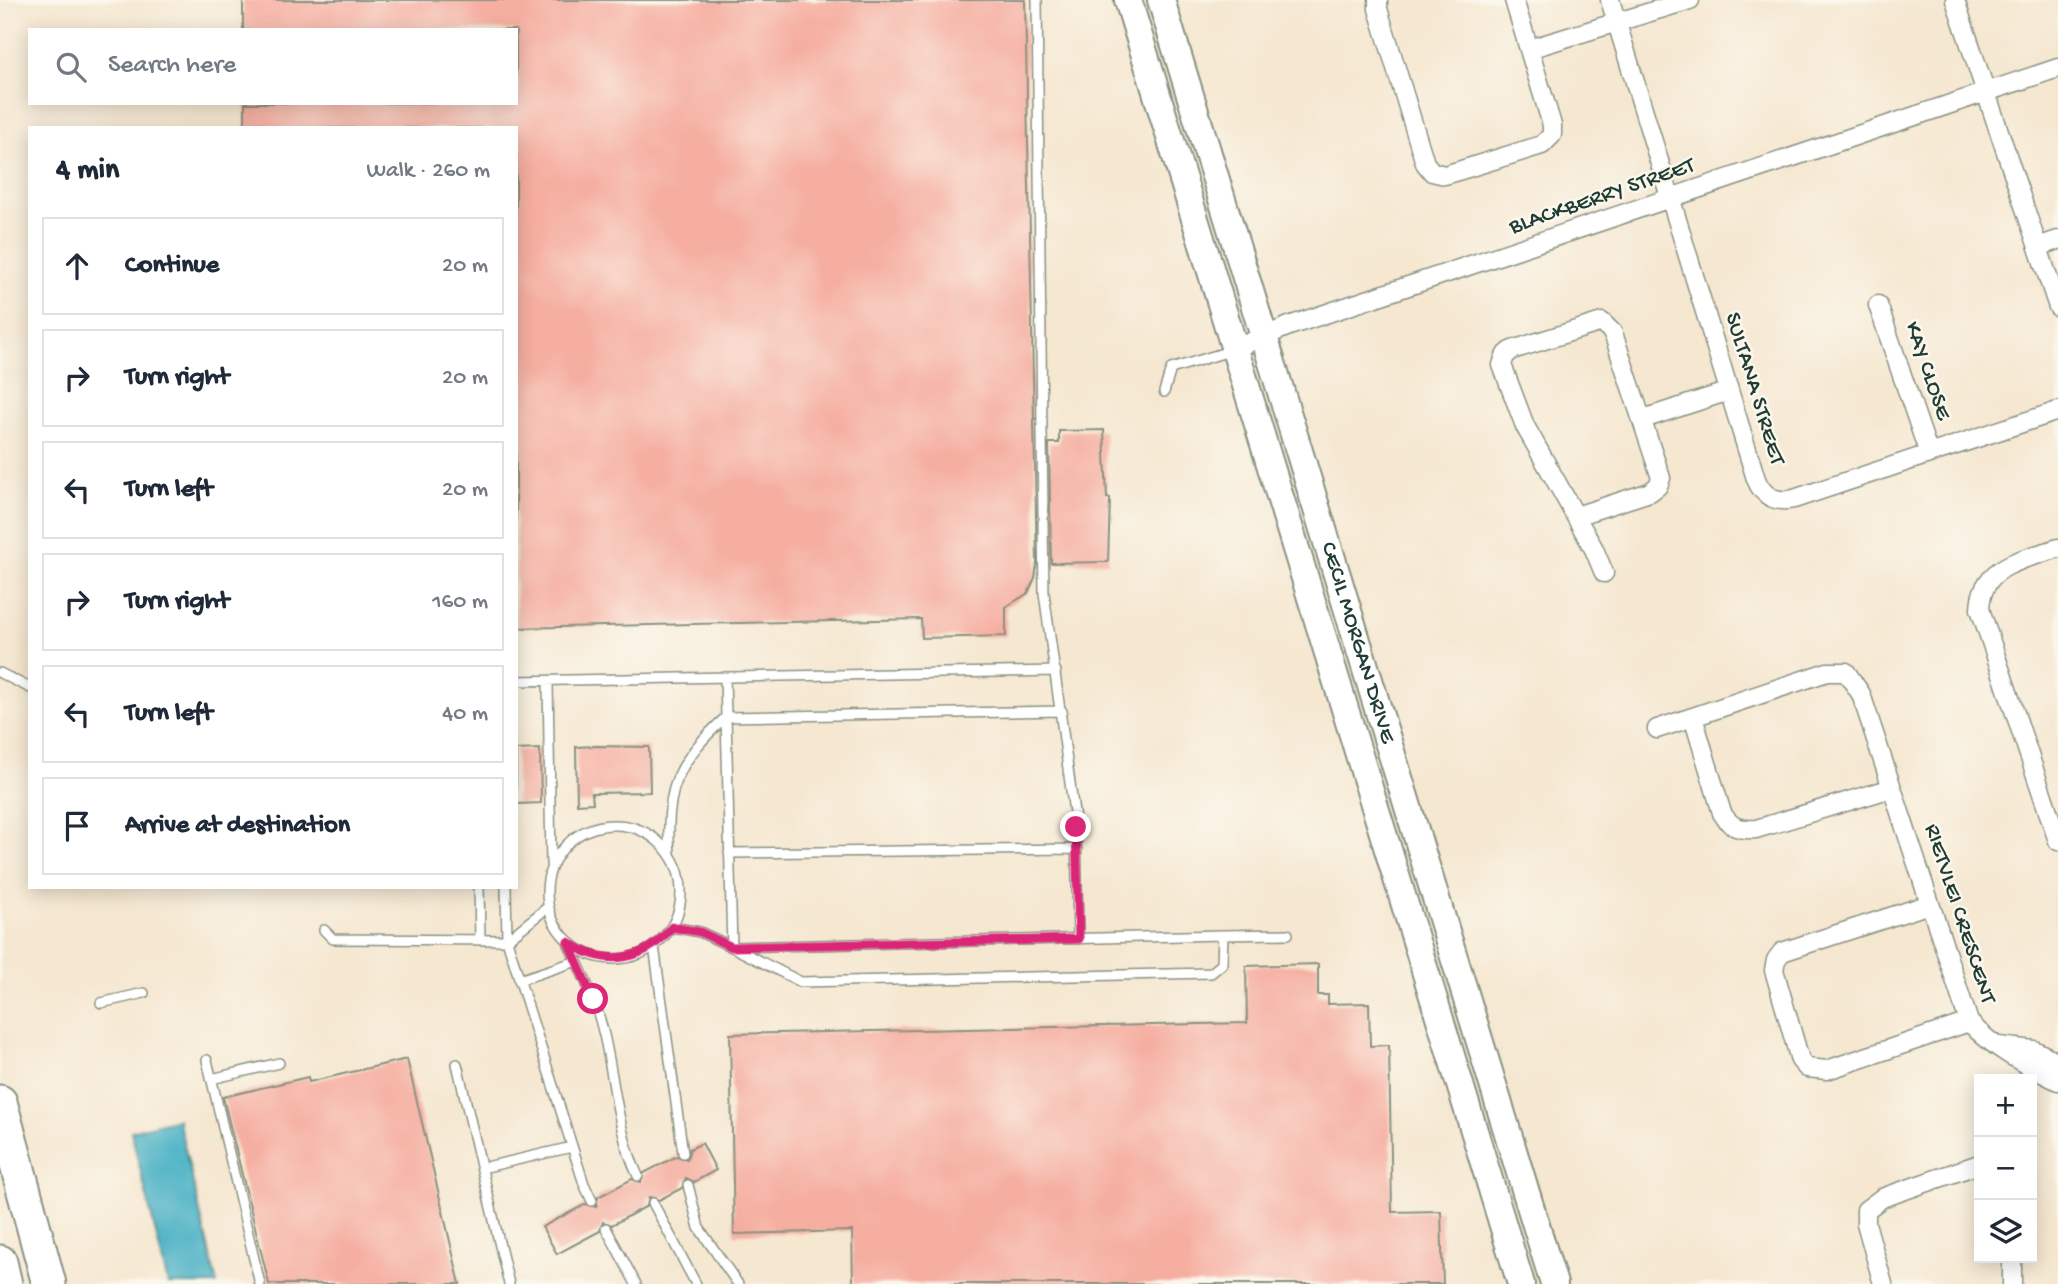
<!DOCTYPE html>
<html lang="en">
<head>
<meta charset="utf-8">
<style>
  body { margin:0; font-family:"Gochi Hand",sans-serif; background:#f2f2f3; color:#1f2937 }
  .controls { position:absolute; right:21px; bottom:21px; display:grid; overflow:hidden; border-radius:0px; box-shadow:0 4px 18px #0003 }
  .controls button { width:63px; height:63px; display:grid; place-items:center; padding:0; border:0; border-bottom:2px solid #e0e1e3; background:#fff; color:#1f2937; font:35px sans-serif }
  .stop { position:absolute; width:21px; height:21px; margin:-16px; border:5px solid #db2777; border-radius:50%; background:#fff }
  .stop.end { background:#db2777; border-color:#fff; box-shadow:0 2px 7px #0008 }
  .list { margin:0; padding:0; list-style:none }
  h2 { display:flex; justify-content:space-between; align-items:center; height:91px; margin:0; padding:0 28px; font-size:30px }
  h2 small { font-size:23px; font-weight:400; color:#747a83 }
  .list li { display:grid; grid-template-columns:46px 1fr auto; gap:21px; align-items:center; box-sizing:border-box; height:98px; margin:0 14px 14px; padding:0 14px; border:2px solid #e0e1e3; border-radius:0px }
  .list b { display:block; font-size:26px; white-space:nowrap }
  .list em { font-size:23px; font-style:normal; color:#747a83 }
  .icon { flex:none; width:38px; height:38px; fill:none; stroke:currentColor; stroke-width:2; stroke-linecap:round; stroke-linejoin:round }
  .map { position:relative; flex:none; width:2058px; height:1284px; overflow:hidden }
  .search { position:absolute; background:#fff; box-shadow:0 4px 18px #0003; left:28px; top:28px; width:490px; height:77px; display:flex; align-items:center; gap:18px; box-sizing:border-box; padding:0 24px; border-radius:0px; color:#747a83; font-size:26px }
  .panel { position:absolute; background:#fff; box-shadow:0 4px 18px #0003; left:28px; top:126px; width:490px; height:763px; border-radius:0px }
  .map>svg:first-child { display:block }
</style>
</head>
<body>
<div class="map">
<svg width="2058" height="1284" viewBox="0 0 2058 1284">
  <rect width="100%" height="100%" fill="#fbf7ec"/>
  <filter id="ink" filterUnits="userSpaceOnUse"><feTurbulence type="fractalNoise" baseFrequency=".0143" numOctaves="2"/><feDisplacementMap in="SourceGraphic" scale="14" xChannelSelector="R" yChannelSelector="G"/><feConvolveMatrix kernelMatrix="1 2 1 2 8 2 1 2 1" color-interpolation-filters="sRGB"/></filter>
  <filter id="wash" filterUnits="userSpaceOnUse"><feTurbulence type="fractalNoise" baseFrequency=".00686" numOctaves="4" result="noise"/><feDisplacementMap in="SourceGraphic" scale="28" xChannelSelector="R" yChannelSelector="G"/><feGaussianBlur stdDeviation="1.57" result="paint"/><feColorMatrix in="noise" values="0 0 0 0 0 0 0 0 0 0 0 0 0 0 0 0 0 1.4 0 .05"/><feComposite in="paint" operator="in"/></filter>
  <g filter="url(#wash)">
    <rect width="100%" height="100%" fill="#f5e7d0"/>
    <!-- water -->
    <path fill="#46b0c4" stroke="#32767c" stroke-width="2" d="M178 1119 217 1284H168L131 1131Z"/>
    <g id="blocks">
      <!-- building -->
      <path fill="#f5aea0" d="M243 0H1025L1037 563 1035 578 1028 593 1006 607V636L922 638 921 619 516 628V128H245V103H516V30H243Z
        M1104 430 1107 498H1110L1108 562 1051 563 1049 443H1059V431Z
        M596 746 649 747 650 792 592 793 593 803 577 804 576 747Z
        M540 749 541 803 516 804V750Z
        M1318 964V995H1328V1004L1369 1003 1370 1046 1389 1045 1392 1212 1441 1211 1443 1284H853L852 1231 734 1234 730 1034 1247 1023 1246 966Z
        M407 1059 460 1284H269L223 1097 308 1077 309 1082Z
        M702 1143 716 1170 694 1182 686 1178 682 1188 659 1200 649 1197 647 1206 612 1225 603 1222 600 1231 557 1254 542 1227 586 1204 596 1207 598 1197 632 1179 641 1182 644 1173 677 1156 687 1159 690 1149Z"/>
    </g>
  </g>
  <g filter="url(#ink)">
    <use href="#blocks" fill-opacity="0" stroke="#8a9282" stroke-width="2"/>
    <g fill="none" stroke-linecap="round" stroke-linejoin="round">
      <!-- lane casing -->
      <g stroke="#8a9282" stroke-width="12">
        <path id="lane" d="M1037 0 1043 515
          M1164 392 1171 369 1233 350
          M1043 522 1044 593 1076 827 1078 939
          M0 673 30 688
          M516 681 1056 671
          M548 681 551 864
          M547 892a67 67 0 1 1 134 0a67 67 0 1 1-134 0Z
          M729 853 1077 849
          M670 854C664 789 678 761 726 717L1062 711
          M479 887 480 940
          M506 887 507 940 584 1184 592 1201
          M672 927 700 932 732 947 725 677
          M324 930 333 939 507 940 548 907
          M1223 935 1222 964 1211 973 801 982 732 947Z
          M1223 935 1288 934
          M569 944C582 973 597 1003 604 1035 615 1082 617 1131 638 1176
          M654 946 683 1153
          M519 980 577 961
          M101 1003 144 993
          M207 1060 260 1284
          M457 1064 509 1284
          M211 1079 279 1063
          M482 1168 572 1147
          M688 1185 699 1228 738 1284
          M653 1203 696 1284
          M606 1228 636 1284"/>
      </g>
      <!-- street casing -->
      <g stroke="#8a9282" stroke-width="21">
        <path id="street" d="M1378 0V9L1425 163 1432 172 1445 175 1542 145 1552 135V125L1514 0
          M1610 0 1756 479C1763 497 1776 503 1794 499L2058 411
          M1955 0 2058 307
          M1529 49 1690 0
          M2038 247 2058 240
          M1878 305 1929 454
          M1234 349 1289 326 2058 68
          M1643 419 1729 391
          M1576 516 1650 492 1658 486 1661 478 1613 333 1602 322 1512 350 1505 356 1502 365 1525 426 1594 549 1604 573
          M2058 548C2023 560 1981 565 1980 609L2058 841
          M1693 717 1722 813C1731 828 1739 830 1756 829L1892 788
          M1657 729 1827 672H1846L1861 694 1969 1022C1994 1049 2026 1065 2058 1081
          M1930 904 1782 952 1776 960 1774 970 1800 1060 1807 1068 1827 1070 1969 1022
          M1999 1046 2034 1050 2058 1062
          M1883 1284 1866 1223V1210L1882 1198 1979 1164
          M2012 1284V1258"/>
      </g>
      <!-- secondary casing -->
      <g stroke="#8a9282" stroke-width="30">
        <g id="secondary">
          <path d="M1128 0 1521 1284"/>
          <path id="s1" d="M1161 0 1554 1284"/>
        </g>
      </g>
      <!-- highway casing -->
      <g stroke="#8a9282" stroke-width="37">
        <path id="highway" d="M0 1102 49 1284
          M0 1262 5 1284"/>
      </g>
      <!-- lane -->
      <use href="#lane" stroke="#fff" stroke-width="9"/>
      <!-- street -->
      <use href="#street" stroke="#fff" stroke-width="18"/>
      <!-- secondary -->
      <use href="#secondary" stroke="#fff" stroke-width="26"/>
      <!-- highway -->
      <use href="#highway" stroke="#fff" stroke-width="33"/>
    </g>
  </g>
  <g fill="none" stroke-linecap="round" stroke-linejoin="round" filter="url(#ink)">
    <!-- route -->
    <path stroke="#db2777" stroke-width="9" d="M593 999 568 942C605 967 644 962 672 927L700 932 732 947 1079 939 1076 827"/>
  </g>
  <g text-anchor="middle" dominant-baseline="central" stroke-width="5" stroke-linejoin="round" paint-order="stroke">
    <!-- street labels -->
    <g font-size="23" fill="#1f3d34" stroke="#fbf7ec">
      <text transform="translate(1602 197) rotate(-19)">BLACKBERRY STREET</text>
      <text transform="translate(1927 371) rotate(71)">KAY CLOSE</text>
      <text transform="translate(1754 389) rotate(73)">SULTANA STREET</text>
      <text stroke="none"><textPath href="#s1" startOffset="672">CECIL MORGAN DRIVE</textPath></text>
      <text transform="translate(1959 914) rotate(72)">RIETVLEI CRESCENT</text>
    </g>
  </g>
</svg>
<div class="controls">
<button>+</button>
<button>−</button>
<button><svg class="icon" aria-label="layers" viewBox="0 0 24 24"><path d="M12 4l9 5-9 5-9-5zM3 14l9 5 9-5"/></svg></button>
</div>
<div class="stop" style="left:593px;top:999px"></div>
<div class="stop end" style="left:1076px;top:827px"></div>
<div class="search"><svg class="icon" aria-label="search" viewBox="0 0 24 24"><circle cx="10" cy="10" r="6"/><path d="M15 15l6 6"/></svg>Search here</div>
<section class="panel">
<h2>4 min<small>Walk · 260 m</small></h2>
<ul class="list">
<li><svg class="icon" aria-label="ahead" viewBox="0 0 24 24"><path d="M12 20V5M6 11l6-6 6 6"/></svg><div><b>Continue</b></div><em>20 m</em></li>
<li><svg class="icon" aria-label="right" viewBox="0 0 24 24"><path d="M7 20v-9h11M14 6l5 5-5 5"/></svg><div><b>Turn right</b></div><em>20 m</em></li>
<li><svg class="icon" aria-label="left" viewBox="0 0 24 24"><path d="M17 20v-9H6M10 6l-5 5 5 5"/></svg><div><b>Turn left</b></div><em>20 m</em></li>
<li><svg class="icon" aria-label="right" viewBox="0 0 24 24"><path d="M7 20v-9h11M14 6l5 5-5 5"/></svg><div><b>Turn right</b></div><em>160 m</em></li>
<li><svg class="icon" aria-label="left" viewBox="0 0 24 24"><path d="M17 20v-9H6M10 6l-5 5 5 5"/></svg><div><b>Turn left</b></div><em>40 m</em></li>
<li><svg class="icon" aria-label="arrive" viewBox="0 0 24 24"><path d="M6 21V4h12l-3 4 3 4H6"/></svg><div><b>Arrive at destination</b></div></li>
</ul>
</section>
</div>
</body>
</html>
